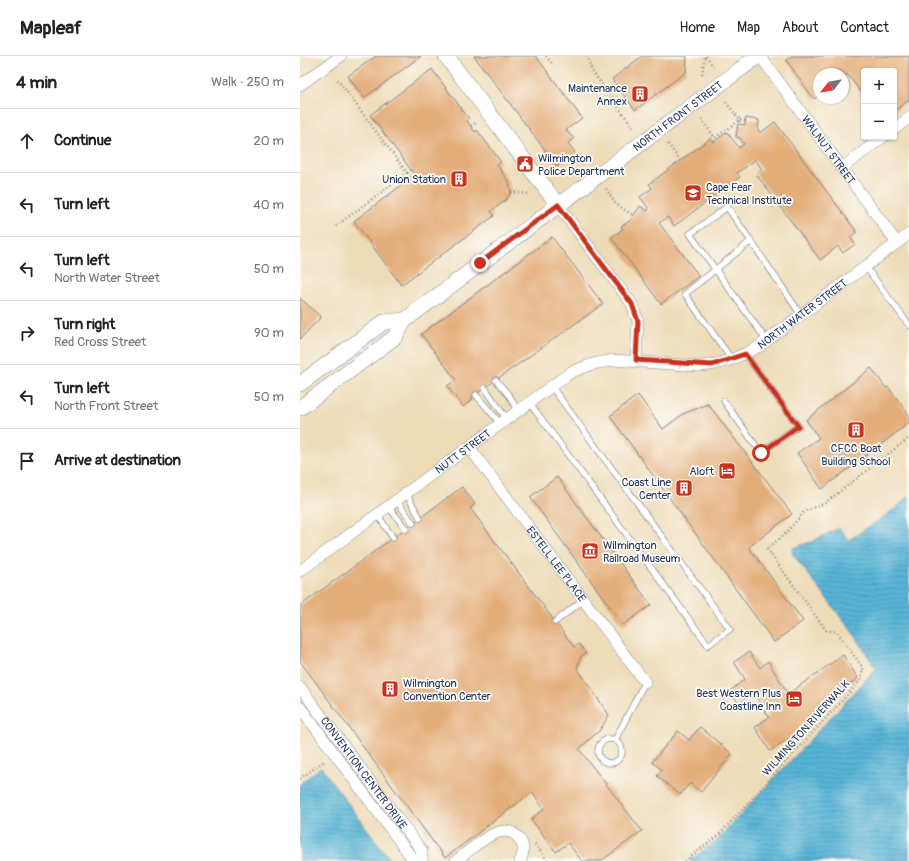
<!DOCTYPE html>
<html lang="en">
<head>
<meta charset="utf-8">
<style>
  body { margin:0; font-family:Pangolin,sans-serif; background:#f2f2f2; color:#222 }
  .controls { position:absolute; right:12px; top:12px; display:grid; overflow:hidden; border-radius:4px; box-shadow:0 1px 3px #0004 }
  .controls button { width:36px; height:36px; display:grid; place-items:center; padding:0; border:0; border-bottom:1px solid #e0e0e0; background:#fff; color:#222; font:20px sans-serif }
  .compass { position:absolute; left:513px; top:12px; width:36px; height:36px; border-radius:50%; background:#fff; box-shadow:0 1px 3px #0004; rotate:239deg }
  .stop { position:absolute; width:12px; height:12px; margin:-9px; border:3px solid #c8321e; border-radius:50%; background:#fff }
  .stop.end { background:#c8321e; border-color:#fff; box-shadow:0 1px 4px #0008 }
  .list { margin:0; padding:0; list-style:none }
  h2 { display:flex; justify-content:space-between; align-items:center; height:52px; margin:0; padding:0 16px; font-size:17px }
  h2 small { font-size:13px; font-weight:400; color:#767676 }
  .list li { display:grid; grid-template-columns:26px 1fr auto; gap:12px; align-items:center; box-sizing:border-box; height:64px; padding:0 16px; border-top:1px solid #e0e0e0 }
  .list b { display:block; font-size:15px; white-space:nowrap }
  .list p { margin:0; font-size:13px; white-space:nowrap; color:#767676 }
  .list em { font-size:13px; font-style:normal; color:#767676 }
  .icon { flex:none; width:22px; height:22px; fill:none; stroke:currentColor; stroke-width:2; stroke-linecap:round; stroke-linejoin:round }
  .map { position:relative; flex:none; width:609px; height:805px; overflow:hidden }
  header { display:flex; align-items:center; gap:24px; box-sizing:border-box; height:56px; padding:0 20px; background:#fff; border-bottom:1px solid #e0e0e0 }
  header strong { font-size:19px }
  nav { display:flex; gap:22px; margin-inline-start:auto; font-size:14px }
  main { display:flex }
  aside { flex:1; background:#fff }
  .map>svg:first-child { display:block }
</style>
</head>
<body>
<header>
<strong>Mapleaf</strong>
<nav><a>Home</a><a>Map</a><a>About</a><a>Contact</a></nav>
</header>
<main>
<aside>
<h2>4 min<small>Walk · 250 m</small></h2>
<ul class="list">
<li><svg class="icon" aria-label="ahead" viewBox="0 0 24 24"><path d="M12 20V5M6 11l6-6 6 6"/></svg><div><b>Continue</b></div><em>20 m</em></li>
<li><svg class="icon" aria-label="left" viewBox="0 0 24 24"><path d="M17 20v-9H6M10 6l-5 5 5 5"/></svg><div><b>Turn left</b></div><em>40 m</em></li>
<li><svg class="icon" aria-label="left" viewBox="0 0 24 24"><path d="M17 20v-9H6M10 6l-5 5 5 5"/></svg><div><b>Turn left</b><p>North Water Street</p></div><em>50 m</em></li>
<li><svg class="icon" aria-label="right" viewBox="0 0 24 24"><path d="M7 20v-9h11M14 6l5 5-5 5"/></svg><div><b>Turn right</b><p>Red Cross Street</p></div><em>90 m</em></li>
<li><svg class="icon" aria-label="left" viewBox="0 0 24 24"><path d="M17 20v-9H6M10 6l-5 5 5 5"/></svg><div><b>Turn left</b><p>North Front Street</p></div><em>50 m</em></li>
<li><svg class="icon" aria-label="arrive" viewBox="0 0 24 24"><path d="M6 21V4h12l-3 4 3 4H6"/></svg><div><b>Arrive at destination</b></div></li>
</ul>
</aside>
<div class="map">
<svg width="609" height="805" viewBox="0 0 609 805">
  <defs>
    <pattern id="water-rules" width="6" height="5" patternUnits="userSpaceOnUse"><rect width="6" height="5" fill="#59b6d7"/><path d="M0 2.5h6" fill="none" stroke="#4994b2"/></pattern>
  </defs>
  <rect width="100%" height="100%" fill="#fdfcf7"/>
  <filter id="ink" filterUnits="userSpaceOnUse"><feTurbulence type="fractalNoise" baseFrequency=".025" numOctaves="2"/><feDisplacementMap in="SourceGraphic" scale="8" xChannelSelector="R" yChannelSelector="G"/><feConvolveMatrix kernelMatrix="1 2 1 2 8 2 1 2 1" color-interpolation-filters="sRGB"/></filter>
  <filter id="wash" filterUnits="userSpaceOnUse"><feTurbulence type="fractalNoise" baseFrequency=".012" numOctaves="4" result="noise"/><feDisplacementMap in="SourceGraphic" scale="16" xChannelSelector="R" yChannelSelector="G"/><feGaussianBlur stdDeviation="0.9" result="paint"/><feColorMatrix in="noise" values="0 0 0 0 0 0 0 0 0 0 0 0 0 0 0 0 0 1.4 0 .05"/><feComposite in="paint" operator="in"/></filter>
  <g filter="url(#wash)">
    <rect width="100%" height="100%" fill="#eedcb9"/>
    <!-- water -->
    <path fill="url(#water-rules)" stroke="#3a729a" d="M609 439V805H389L415 786 576 613 557 582 492 497 493 492 511 486 539 472 549 484 595 453Z
      M21 711 91 805H0V728Z"/>
    <g id="blocks">
      <!-- building -->
      <path fill="#e4ae7a" d="M76 0H121L64 42 48 20Z
        M174 0H236L282 62 266 74 274 83 268 87 275 96 257 110Z
        M342 0H387L386 16 335 54 312 23Z
        M492 0H609V44L594 55V15H564V40L547 18 543 21V18H519V39L514 43 486 4Z
        M132 13 169 63 167 65 175 76 177 74 201 106 197 109 209 126 211 136 206 144 191 155 194 160 101 229 54 165 115 119 70 59Z
        M446 62 459 64 458 74 460 77 475 66 557 176 550 181 555 188 543 197 538 190 520 204 456 118 462 113 455 104 437 117 440 121 374 170 368 161 359 167 399 220 361 248 311 181 323 173 321 170 330 165 340 150 347 155 349 153 340 141 352 132 349 128 411 82 414 86 427 76 439 92 444 88 440 82 436 81 438 68 445 69Z
        M252 181 303 248 172 341 173 343 163 351 147 330 156 324 121 278Z
        M0 242 21 261 0 283Z
        M571 312 586 332 588 331 609 359V367L522 433 497 397 519 382 506 364Z
        M338 339 363 373 383 358 408 348 492 458 449 491 503 565 474 586 310 360Z
        M257 421 351 549 323 569 230 441Z
        M162 431 175 448 170 452 274 591 279 588 286 597 281 600 277 612 309 659 300 674 279 693 342 775 301 805H282L268 787 256 796 231 763 244 753 232 736 145 802 0 605V550Z
        M449 596 460 612 468 605 488 638 543 599 558 622 511 658 514 666 470 695 455 671 469 661 453 636 439 648 430 635 445 623 434 606Z
        M400 671 432 698 401 736 390 727 380 739 357 720 362 714 352 706 378 675 389 684Z"/>
    </g>
  </g>
  <g filter="url(#ink)">
    <use href="#blocks" fill-opacity="0" stroke="#84868c" stroke-width="1"/>
    <g fill="none" stroke-linecap="round" stroke-linejoin="round">
      <!-- lane casing -->
      <g stroke="#84868c" stroke-width="7">
        <path id="lane" d="M451 185 427 151 390 178 467 285
          M565 210 609 269
          M432 304 385 238 451 185 501 259
          M196 324 211 342 217 355
          M185 332 206 362
          M176 339 200 367
          M424 345 461 397 498 370 445 298
          M229 346 408 589 430 573 251 330
          M106 437 120 462
          M96 444 113 467
          M88 450 106 473
          M77 458 93 482
          M255 566 283 544
          M298 695a12 12 0 1 1 24 0a12 12 0 1 1-24 0Z
          M315 684 345 626"/>
      </g>
      <!-- street casing -->
      <g stroke="#84868c" stroke-width="12">
        <g id="street">
          <path id="s1" d="M460 0 597 187"/>
          <path d="M0 29 41 0"/>
          <path d="M594 73 609 62"/>
          <path d="M542 112 583 81"/>
          <path d="M258 149 332 248 338 265 336 305"/>
          <path id="s2" d="M169 391 345 626"/>
          <path id="s3" d="M0 515 271 316 293 308 313 304 400 310C421 309 439 301 458 291L609 178"/>
          <path id="s4" d="M0 631 122 795V805"/>
          <path d="M0 651 112 802 122 804"/>
          <path d="M156 805C171 794 204 759 220 784 224 790 224 798 220 805"/>
        </g>
      </g>
      <!-- secondary casing -->
      <g stroke="#84868c" stroke-width="16">
        <g id="secondary">
          <path d="M146 0 258 149"/>
          <path d="M0 328 84 266 105 264"/>
          <path id="s5" d="M0 352 95 281 105 264 458 0"/>
        </g>
      </g>
      <!-- path -->
      <path stroke="#84868c" stroke-width="2.5" stroke-dasharray="1 3" stroke-linecap="butt" d="M246 0 253 9
        M287 0 292 15 333 71
        M406 0 413 10
        M402 18 405 0
        M401 63 415 82 440 64 425 45
        M440 64 446 65
        M171 70 176 67
        M368 88 380 105
        M107 117 111 114
        M306 133 316 148 334 160
        M211 136 229 138
        M36 170 107 117 37 23
        M0 723 24 705 25 707
        M235 788 248 805
        M385 805 418 780 561 624 563 612 537 576 526 574 467 493 486 477 505 455 525 447 609 382"/>
      <!-- lane -->
      <use href="#lane" stroke="#fff" stroke-width="5.5"/>
      <!-- street -->
      <use href="#street" stroke="#fff" stroke-width="11"/>
      <!-- secondary -->
      <use href="#secondary" stroke="#fff" stroke-width="15"/>
    </g>
  </g>
  <g fill="none" stroke-linecap="round" stroke-linejoin="round" filter="url(#ink)">
    <!-- route -->
    <path stroke="#c8321e" stroke-width="5" d="M180 207 258 149 332 248 338 265 336 304 412 309 445 298 498 370 461 397"/>
  </g>
  <!-- icons -->
  <defs>
    <g id="building-square" transform="scale(0.9)"><rect x="-9" y="-9" width="18" height="18" rx="4" fill="#c8321e" stroke="#fdfcf7"/><path d="M-4-6H4V6H1V3H-1V6H-4ZM-2.5-4.3h1.7v1.8h-1.7ZM.8-4.3h1.7v1.8H.8ZM-2.5-1h1.7V.8h-1.7ZM.8-1h1.7V.8H.8Z" fill="#fff"/></g>
    <g id="civic-square" transform="scale(0.9)"><rect x="-9" y="-9" width="18" height="18" rx="4" fill="#c8321e" stroke="#fdfcf7"/><path d="M-.6-6.5H3V-4.5H.6V-3L4-1V1h2V6H-6V1h2V-1L-.6-3ZM-1.2 2.5V6h2.4V2.5Z" fill="#fff"/></g>
    <g id="school-square" transform="scale(0.9)"><rect x="-9" y="-9" width="18" height="18" rx="4" fill="#c8321e" stroke="#fdfcf7"/><path d="M0-5L7-2L0 1L-7-2ZM-4 1L0 2.5L4 1V4Q0 6-4 4Z" fill="#fff"/></g>
    <g id="hotel-square" transform="scale(0.9)"><rect x="-9" y="-9" width="18" height="18" rx="4" fill="#c8321e" stroke="#fdfcf7"/><path d="M-6-4.5h1.5V1H6V5H4.5V3h-9V5H-6ZM-4 0a1.8 1.8 0 1 1 3.6 0ZM.5 0V-2.5h3Q6-2.5 6 0Z" fill="#fff"/></g>
    <g id="museum-square" transform="scale(0.9)"><rect x="-9" y="-9" width="18" height="18" rx="4" fill="#c8321e" stroke="#fdfcf7"/><path d="M0-6L6-3V-2H-6V-3ZM-5-1h2V3h-2ZM-1-1h2V3h-2ZM3-1h2V3H3ZM-6 4H6V6H-6Z" fill="#fff"/></g>
  </defs>
  <g fill-rule="evenodd">
    <use href="#building-square" x="340" y="38"/>
    <use href="#civic-square" x="225" y="108"/>
    <use href="#building-square" x="159" y="123"/>
    <use href="#school-square" x="393" y="137"/>
    <use href="#building-square" x="556" y="374"/>
    <use href="#hotel-square" x="427" y="415"/>
    <use href="#building-square" x="384" y="432"/>
    <use href="#museum-square" x="290" y="495"/>
    <use href="#building-square" x="90" y="633"/>
    <use href="#hotel-square" x="494" y="643"/>
  </g>
  <g text-anchor="middle" dominant-baseline="central" stroke-width="3.5" stroke-linejoin="round" paint-order="stroke">
    <!-- poi labels -->
    <g font-size="11" fill="#1b2f5e" stroke="#fdfcf7" text-anchor="end">
      <text x="327" y="32">Maintenance<tspan x="327" dy="13">Annex</tspan></text>
      <text x="238" y="102" text-anchor="start">Wilmington<tspan x="238" dy="13">Police Department</tspan></text>
      <text x="146" y="123">Union Station</text>
      <text x="406" y="131" text-anchor="start">Cape Fear<tspan x="406" dy="13">Technical Institute</tspan></text>
      <text x="556" y="392" text-anchor="middle">CFCC Boat<tspan x="556" dy="13">Building School</tspan></text>
      <text x="414" y="415">Aloft</text>
      <text x="371" y="426">Coast Line<tspan x="371" dy="13">Center</tspan></text>
      <text x="303" y="489" text-anchor="start">Wilmington<tspan x="303" dy="13">Railroad Museum</tspan></text>
      <text x="103" y="627" text-anchor="start">Wilmington<tspan x="103" dy="13">Convention Center</tspan></text>
      <text x="481" y="637">Best Western Plus<tspan x="481" dy="13">Coastline Inn</tspan></text>
    </g>
    <!-- street labels -->
    <g font-size="11" fill="#1b2f5e" stroke="#fdfcf7">
      <text stroke="none"><textPath href="#s5" startOffset="479">NORTH FRONT STREET</textPath></text>
      <text stroke="none"><textPath href="#s1" startOffset="116">WALNUT STREET</textPath></text>
      <text stroke="none"><textPath href="#s3" startOffset="584">NORTH WATER STREET</textPath></text>
      <text stroke="none"><textPath href="#s3" startOffset="202">NUTT STREET</textPath></text>
      <text stroke="none"><textPath href="#s2" startOffset="146">ESTELL LEE PLACE</textPath></text>
      <text transform="translate(506 672) rotate(-48)">WILMINGTON RIVERWALK</text>
      <text stroke="none"><textPath href="#s4" startOffset="107">CONVENTION CENTER DRIVE</textPath></text>
    </g>
  </g>
</svg>
<div class="controls">
<button>+</button>
<button>−</button>
</div>
<svg class="compass" viewBox="-18 -18 36 36"><path d="M0-13l5 13h-10z" fill="#e53935"/><path d="M0 13l5-13h-10z" fill="#767676"/></svg>
<div class="stop" style="left:461px;top:397px"></div>
<div class="stop end" style="left:180px;top:207px"></div>
</div>
</main>
</body>
</html>
